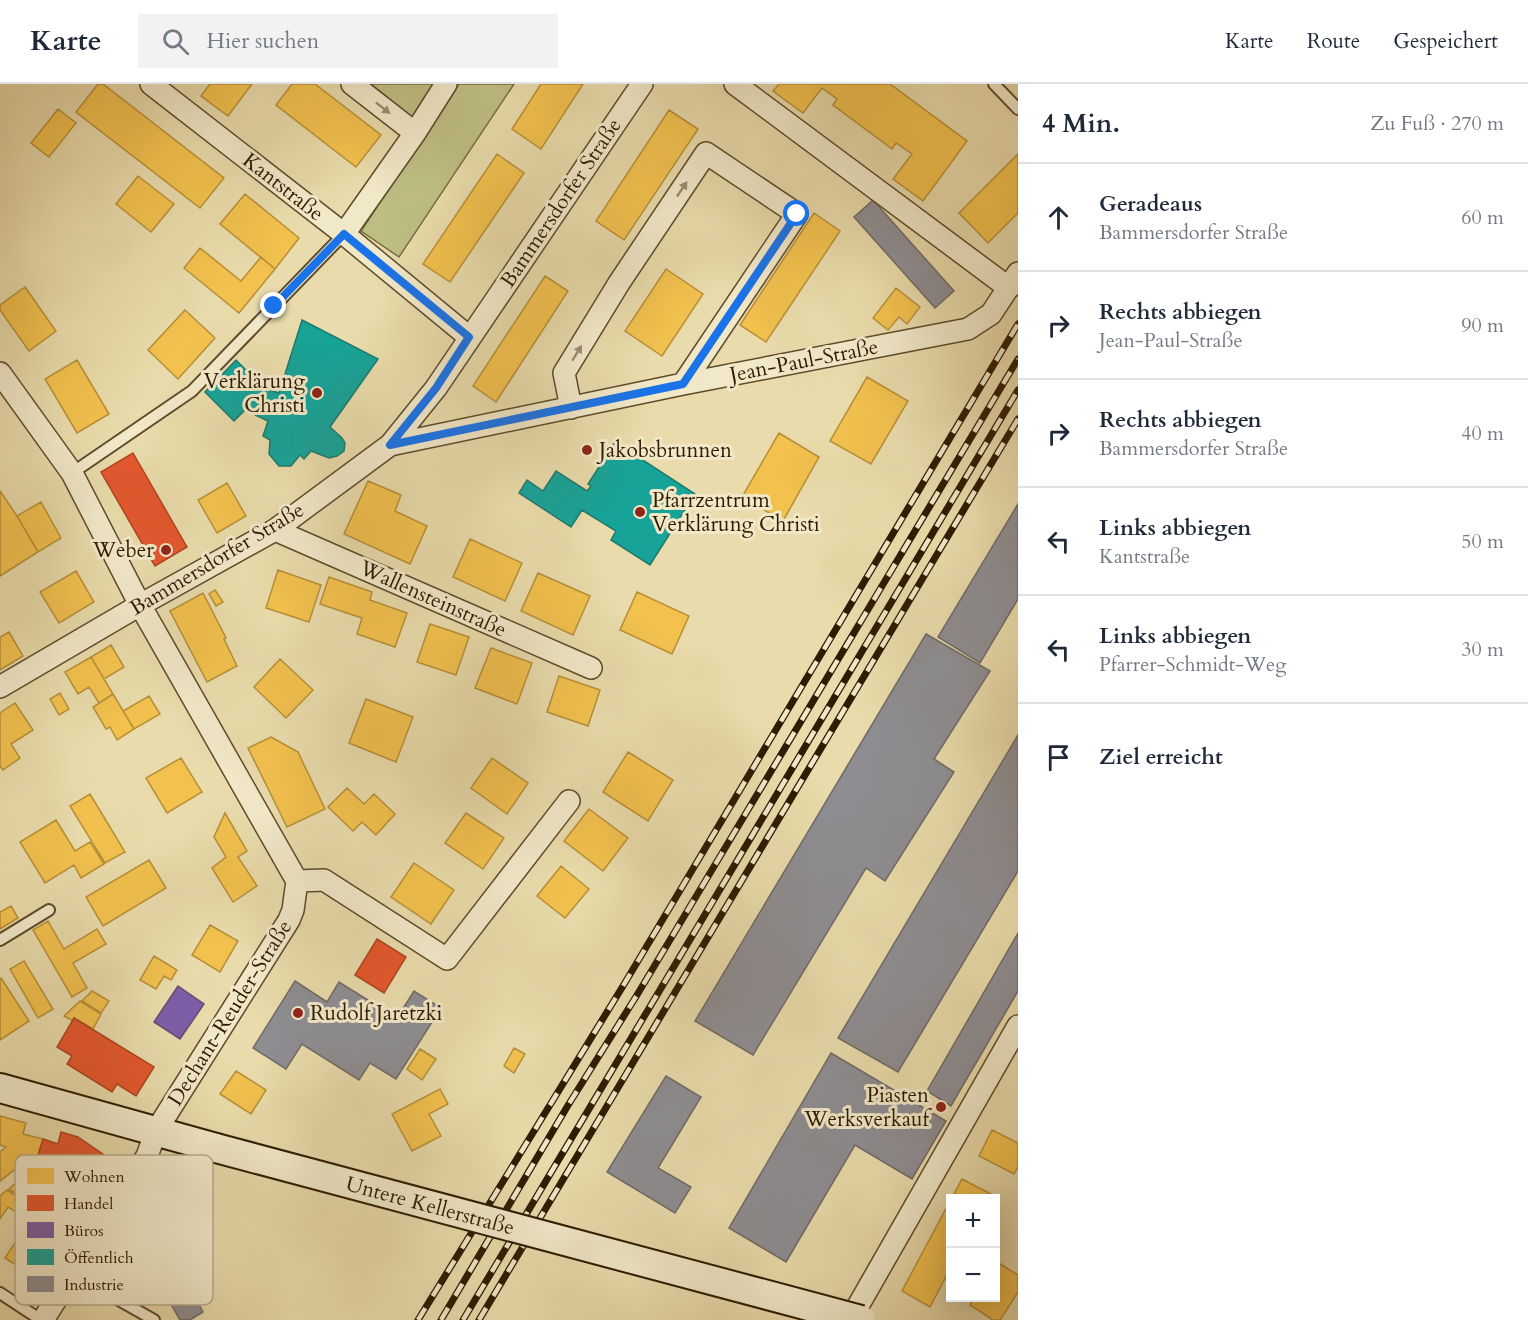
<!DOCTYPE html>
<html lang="de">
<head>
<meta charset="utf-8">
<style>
  body { margin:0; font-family:Cardo,serif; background:#f2f2f3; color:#1f2937 }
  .controls { position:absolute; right:18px; bottom:18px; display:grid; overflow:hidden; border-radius:0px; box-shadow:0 6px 24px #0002 }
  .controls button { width:54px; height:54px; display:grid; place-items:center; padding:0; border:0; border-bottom:2px solid #e0e1e3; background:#fff; color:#1f2937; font:30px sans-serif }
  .stop { position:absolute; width:18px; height:18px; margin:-14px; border:4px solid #1a73e8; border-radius:50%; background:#fff }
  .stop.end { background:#1a73e8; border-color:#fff; box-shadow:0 2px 6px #0008 }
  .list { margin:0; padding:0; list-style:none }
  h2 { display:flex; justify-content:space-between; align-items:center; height:78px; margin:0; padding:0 24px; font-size:26px }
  h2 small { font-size:20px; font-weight:400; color:#747a83 }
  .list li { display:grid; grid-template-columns:39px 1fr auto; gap:18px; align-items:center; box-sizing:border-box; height:108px; padding:0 24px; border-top:2px solid #e0e1e3 }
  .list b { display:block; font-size:22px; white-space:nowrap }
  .list p { margin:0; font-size:20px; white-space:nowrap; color:#747a83 }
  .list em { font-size:20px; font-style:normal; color:#747a83 }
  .icon { flex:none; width:33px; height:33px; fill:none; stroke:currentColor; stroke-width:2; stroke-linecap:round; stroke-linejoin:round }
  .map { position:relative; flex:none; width:1018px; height:1236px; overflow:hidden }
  header { display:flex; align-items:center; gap:36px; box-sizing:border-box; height:84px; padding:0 30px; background:#fff; border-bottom:2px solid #e0e1e3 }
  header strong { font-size:28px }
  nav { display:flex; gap:33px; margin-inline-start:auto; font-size:21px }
  .search { width:420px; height:54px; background:#f2f2f3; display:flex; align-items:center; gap:15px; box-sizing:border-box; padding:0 21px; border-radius:0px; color:#747a83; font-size:22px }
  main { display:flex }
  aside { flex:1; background:#fff }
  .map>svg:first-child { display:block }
</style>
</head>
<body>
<header>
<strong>Karte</strong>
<div class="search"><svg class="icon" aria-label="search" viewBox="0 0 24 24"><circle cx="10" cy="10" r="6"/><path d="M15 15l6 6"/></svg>Hier suchen</div>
<nav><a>Karte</a><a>Route</a><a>Gespeichert</a></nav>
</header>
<main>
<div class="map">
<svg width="1018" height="1236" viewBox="0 0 1018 1236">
  <rect width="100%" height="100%" fill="#e9dbab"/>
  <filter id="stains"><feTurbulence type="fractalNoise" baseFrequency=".00333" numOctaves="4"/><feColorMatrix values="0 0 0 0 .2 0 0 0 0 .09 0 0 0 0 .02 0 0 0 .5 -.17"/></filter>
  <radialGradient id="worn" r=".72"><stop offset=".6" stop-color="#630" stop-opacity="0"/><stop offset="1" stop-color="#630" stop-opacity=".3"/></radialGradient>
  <!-- green -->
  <path fill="#bebe83" stroke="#766c42" stroke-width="1.5" d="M371 0H433L412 33Z
    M459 0H514L399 173 361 147Z"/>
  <!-- homes -->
  <path fill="#f2c14e" stroke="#b78f37" stroke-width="1.5" d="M98 0H103L224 94 200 124 76 28Z
    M210 0H252L228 32 201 12Z
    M292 0H315L381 51 356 83 276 21Z
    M541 0H583L541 65 512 45Z
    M779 0H890L967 57 923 117 893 95 912 70 896 59 892 65 833 21 837 15 822 4 803 29 773 7Z
    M58 25 76 39 49 73 31 59Z
    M669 26 698 45 624 156 596 137Z
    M497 70 524 89 450 198 423 180Z
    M1018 70V129L988 159 959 129Z
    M138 92 174 120 151 148 116 120Z
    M245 110 299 154 275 185 220 140Z
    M814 129 840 147 766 258 740 241Z
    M200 164 241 197 261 173 275 185 239 229 184 184Z
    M666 185 703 210 662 272 625 247Z
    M545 192 568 207 496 318 473 302Z
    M25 203 56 247 29 267 0 226V221Z
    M896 204 920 223 907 240 899 233 888 246 873 234Z
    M185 226 215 254 178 295 148 266Z
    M77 276 109 330 77 349 45 295Z
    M867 293 908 317 871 380 830 357Z
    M779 349 819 373 783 437 742 413Z
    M368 397 401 411 395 427 427 442 410 480 344 450Z
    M227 399 246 432 217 449 198 416Z
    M0 407 17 432 38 468 0 492Z
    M41 418 61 454 38 468 17 432Z
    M470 455 522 479 505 517 453 493Z
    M278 486 321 501 309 538 266 524Z
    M76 487 94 518 59 539 40 508Z
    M538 489 590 512 573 551 521 527Z
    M329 493 372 508 370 516 407 529 395 563 357 550 362 534 320 520Z
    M215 506 223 518 216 522 209 510Z
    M637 508 689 532 672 570 620 546Z
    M203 509 226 554 224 555 237 582 207 598 170 527Z
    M430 540 469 553 456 591 417 578Z
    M9 548 23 572 0 586V553Z
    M111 561 124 583 104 595 91 573Z
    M491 564 532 579 517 620 475 604Z
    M91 573 113 610 99 619 89 603 78 610 65 588Z
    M280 575 313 606 286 634 254 603Z
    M559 592 600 606 588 642 547 628Z
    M60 609 69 625 59 631 50 615Z
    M113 610 134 645 117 656 110 643 106 645 93 623Z
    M149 612 160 630 134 645 123 627Z
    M366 615 413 633 396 678 349 659Z
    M15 619 33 646 11 660 20 674 3 686 0 682V629Z
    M271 653 298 668 325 725 287 743 248 664Z
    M628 668 673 696 648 737 603 708Z
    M181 674 202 708 167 729 146 694Z
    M492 674 528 699 507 730 471 704Z
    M347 704 364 720 374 710 395 730 376 751 362 738 353 747 328 723Z
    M90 710 125 768 105 779 70 722Z
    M589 725 628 754 603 787 564 757Z
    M225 729 247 767 238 773 257 802 233 818 212 784 226 773 214 753Z
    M466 729 504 754 483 785 445 759Z
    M56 736 75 767 90 758 104 780 81 794 74 781 45 799 20 758Z
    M149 776 166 804 103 842 86 813Z
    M414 779 454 806 431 840 391 813Z
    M561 782 589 805 565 834 537 812Z
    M11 822 18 834 0 845V828Z
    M48 837 64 865 97 845 106 860 73 879 87 904 72 913 33 846Z
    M210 841 238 857 220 888 192 871Z
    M154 872 177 886 171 896 164 892 156 905 140 896Z
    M24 877 53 925 38 934 10 885Z
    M1 894 29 937 0 956V895Z
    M92 907 109 917 101 929 82 917Z
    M80 917 101 930 93 945 74 934 73 937 64 932Z
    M514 964 525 970 514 989 504 982Z
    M420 965 436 975 422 996 407 985Z
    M236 987 266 1006 251 1030 220 1010Z
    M440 1005 448 1020 429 1030 441 1052 412 1067 392 1030Z
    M0 1032 26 1039 23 1050 43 1055 36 1078 23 1091 17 1084 0 1097V1068L6 1063 0 1061Z
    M992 1046 1018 1059V1083L1014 1090 979 1072Z
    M23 1091 49 1107 39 1124 9 1105Z
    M962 1095 991 1110 989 1114H952Z
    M7 1106 25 1117 17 1129 8 1123 0 1135V1112Z
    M950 1117V1185L930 1223 902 1207Z
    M30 1136 56 1153 32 1191 5 1174Z
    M997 1178 1018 1191V1208L1000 1236H993L970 1221 974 1214H996V1180Z"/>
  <!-- shops -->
  <path fill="#e4572e" stroke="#ad4520" stroke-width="1.5" d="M133 369 187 463 155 482 101 388Z
    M377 855 406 873 384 909 355 891Z
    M74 934 154 983 136 1012 117 1000 112 1008 67 980 72 972 57 963Z
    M61 1048 78 1053 110 1075 75 1133 45 1115 49 1107 23 1091 36 1078 43 1055 58 1060Z"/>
  <!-- offices -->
  <path fill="#7b5ea7" stroke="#644a75" stroke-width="1.5" d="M178 902 204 920 180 955 154 938Z"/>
  <!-- public -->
  <path fill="#17a398" stroke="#1e7a6a" stroke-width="1.5" d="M302 236 378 275 330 343 342 354 345 359 344 367 337 372 329 374 311 367 304 375 300 371 291 382H279L269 370 270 356 263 352 268 337 245 326 234 337 205 308 236 276 264 304 279 309Z
    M615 358 695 410 650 481 611 456 616 447 582 426 571 443 519 409 527 396 543 407 556 387 587 407 591 402 588 400Z"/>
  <!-- industry -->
  <path fill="#8d8d92" stroke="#706b66" stroke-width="1.5" d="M873 116 954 207 935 224 854 133Z
    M1018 420V515L980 579 938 553Z
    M926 550 990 587 934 675 954 688 885 797 866 784 753 971 695 937Z
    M1018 651V787L898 988 838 954Z
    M1018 849V907L951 1022 927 1007Z
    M295 897 327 918 339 898 397 934 414 907 441 924 396 995 370 979 359 996 302 960 286 985 253 964Z
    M831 969 946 1037 912 1095 855 1061 786 1178 729 1144Z
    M666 992 701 1013 658 1084 691 1103 675 1129 607 1088Z
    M141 1166 183 1191 203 1228 190 1236H180L164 1208 130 1187Z"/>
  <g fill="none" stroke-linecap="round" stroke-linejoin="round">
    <!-- lane casing -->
    <g stroke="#5d4b2b" stroke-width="14">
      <path id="lane" d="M994 0 1018 25
        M72 389 192 307 344 150
        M0 856 49 826
        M73 1190 154 1236
        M0 1209 41 1236"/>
    </g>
    <!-- street casing -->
    <g stroke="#5d4b2b" stroke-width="24">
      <path id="street" d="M151 0 344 150 469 253
        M352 0 415 49
        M735 0 1009 204
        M344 150 415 49 446 0
        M0 289 72 389 140 521 297 797 293 826 289 836 156 1047 147 1072 43 1236
        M571 324 564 289 619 199 706 69 797 130 683 300
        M390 361 683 300 968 245 991 230 1018 189
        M275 446 591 584
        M0 603 140 521 275 446 390 361 436 304 642 0
        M297 797 324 796 447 875 569 717
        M850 1236 1018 942"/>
    </g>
    <!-- secondary casing -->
    <g stroke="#2e1b00" stroke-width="32">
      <path id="secondary" d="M0 1004 216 1064"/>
    </g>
    <!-- lane -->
    <use href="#lane" stroke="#f1e8c8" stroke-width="10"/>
    <!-- street -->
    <use href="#street" stroke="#f1e8c8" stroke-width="21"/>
    <!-- secondary -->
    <use href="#secondary" stroke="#f1e8c8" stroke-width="28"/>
    <!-- rail casing -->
    <g stroke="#2e1b00" stroke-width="7">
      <path id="rail" d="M418 1236 623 902 1018 240
        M441 1236 567 1023 637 911 1018 275
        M463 1236 1018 306
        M479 1236 1018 335"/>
    </g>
    <!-- rail -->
    <use href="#rail" stroke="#f1e8c8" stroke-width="4.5" stroke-dasharray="14" stroke-linecap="butt"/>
    <!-- secondary-bridge casing -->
    <g stroke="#2e1b00" stroke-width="32" stroke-linecap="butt">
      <path id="secondary-bridge" d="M216 1064 861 1236"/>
    </g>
    <!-- secondary-bridge -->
    <use href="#secondary-bridge" stroke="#f1e8c8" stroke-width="28"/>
  </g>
  <!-- one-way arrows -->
  <defs><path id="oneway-solid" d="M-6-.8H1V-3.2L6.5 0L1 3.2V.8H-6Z" transform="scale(1.5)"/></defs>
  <g fill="#998c6e">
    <use href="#oneway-solid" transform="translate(383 24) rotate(38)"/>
    <use href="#oneway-solid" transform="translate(682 105) rotate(-56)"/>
    <use href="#oneway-solid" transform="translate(577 269) rotate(-59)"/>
  </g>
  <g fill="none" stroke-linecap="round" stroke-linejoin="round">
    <!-- route -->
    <path stroke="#1a73e8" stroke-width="8" d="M274 222 344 150 469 253 436 304 390 361 683 300 797 130"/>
  </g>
  <!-- markers -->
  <g fill="#8f2418" stroke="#f1e8c8" stroke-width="2">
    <circle cx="317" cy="309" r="6"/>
    <circle cx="587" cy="366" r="6"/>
    <circle cx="640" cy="428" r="6"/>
    <circle cx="166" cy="466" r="6"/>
    <circle cx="298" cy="929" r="6"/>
    <circle cx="941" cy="1023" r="6"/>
  </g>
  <g text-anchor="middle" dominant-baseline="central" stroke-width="6" stroke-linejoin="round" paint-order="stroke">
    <!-- street labels -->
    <g font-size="21" fill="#2e1b00" stroke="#f1e8c8">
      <text transform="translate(283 103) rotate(38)">Kantstraße</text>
      <text transform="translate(561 119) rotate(-56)">Bammersdorfer Straße</text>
      <text transform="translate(804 277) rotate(-11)">Jean-Paul-Straße</text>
      <text transform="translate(217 475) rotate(-31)">Bammersdorfer Straße</text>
      <text transform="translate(433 515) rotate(24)">Wallensteinstraße</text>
      <text transform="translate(230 929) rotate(-58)">Dechant-Reuder-Straße</text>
      <text transform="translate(430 1122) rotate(15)">Untere Kellerstraße</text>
    </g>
    <!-- poi labels -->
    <g font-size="21" fill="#2e1b00" stroke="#f1e8c8" text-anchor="end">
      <text x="305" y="297">Verklärung<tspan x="305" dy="24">Christi</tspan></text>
      <text x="599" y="366" text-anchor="start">Jakobsbrunnen</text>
      <text x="652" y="416" text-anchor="start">Pfarrzentrum<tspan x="652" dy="24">Verklärung Christi</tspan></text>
      <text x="154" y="466">Weber</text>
      <text x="310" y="929" text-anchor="start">Rudolf Jaretzki</text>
      <text x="929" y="1011">Piasten<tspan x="929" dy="24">Werksverkauf</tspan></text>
    </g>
  </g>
  <!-- legend -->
  <rect x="15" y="1071" width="198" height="150" rx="9" fill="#f1e8c8" stroke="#b6aa8c" stroke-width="1.5"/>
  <rect x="27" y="1084" width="27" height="16" fill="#f2c14e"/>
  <rect x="27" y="1111" width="27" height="16" fill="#e4572e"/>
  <rect x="27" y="1138" width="27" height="16" fill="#7b5ea7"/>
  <rect x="27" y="1165" width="27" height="16" fill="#17a398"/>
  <rect x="27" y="1192" width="27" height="16" fill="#8d8d92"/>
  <g font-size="16" fill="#2e1b00">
    <text x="64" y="1098">Wohnen</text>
    <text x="64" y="1125">Handel</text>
    <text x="64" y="1152">Büros</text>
    <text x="64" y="1179">Öffentlich</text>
    <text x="64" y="1206">Industrie</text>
  </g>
  <rect width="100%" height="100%" filter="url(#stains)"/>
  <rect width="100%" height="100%" fill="url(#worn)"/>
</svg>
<div class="controls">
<button>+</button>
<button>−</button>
</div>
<div class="stop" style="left:797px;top:130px"></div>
<div class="stop end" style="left:274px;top:222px"></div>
</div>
<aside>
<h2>4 Min.<small>Zu Fuß · 270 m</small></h2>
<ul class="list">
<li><svg class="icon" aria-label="ahead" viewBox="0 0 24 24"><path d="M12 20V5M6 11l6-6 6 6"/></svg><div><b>Geradeaus</b><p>Bammersdorfer Straße</p></div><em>60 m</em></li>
<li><svg class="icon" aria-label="right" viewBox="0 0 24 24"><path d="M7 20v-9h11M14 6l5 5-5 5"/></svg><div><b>Rechts abbiegen</b><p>Jean-Paul-Straße</p></div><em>90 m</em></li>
<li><svg class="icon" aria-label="right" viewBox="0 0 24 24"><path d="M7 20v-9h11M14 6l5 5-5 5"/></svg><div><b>Rechts abbiegen</b><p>Bammersdorfer Straße</p></div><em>40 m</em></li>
<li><svg class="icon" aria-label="left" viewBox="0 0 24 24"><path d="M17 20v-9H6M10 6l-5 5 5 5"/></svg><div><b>Links abbiegen</b><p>Kantstraße</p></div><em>50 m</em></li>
<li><svg class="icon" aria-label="left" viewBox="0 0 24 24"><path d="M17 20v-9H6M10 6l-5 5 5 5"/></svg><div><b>Links abbiegen</b><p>Pfarrer-Schmidt-Weg</p></div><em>30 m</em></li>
<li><svg class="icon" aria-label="arrive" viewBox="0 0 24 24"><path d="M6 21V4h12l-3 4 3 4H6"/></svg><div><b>Ziel erreicht</b></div></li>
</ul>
</aside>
</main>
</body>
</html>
